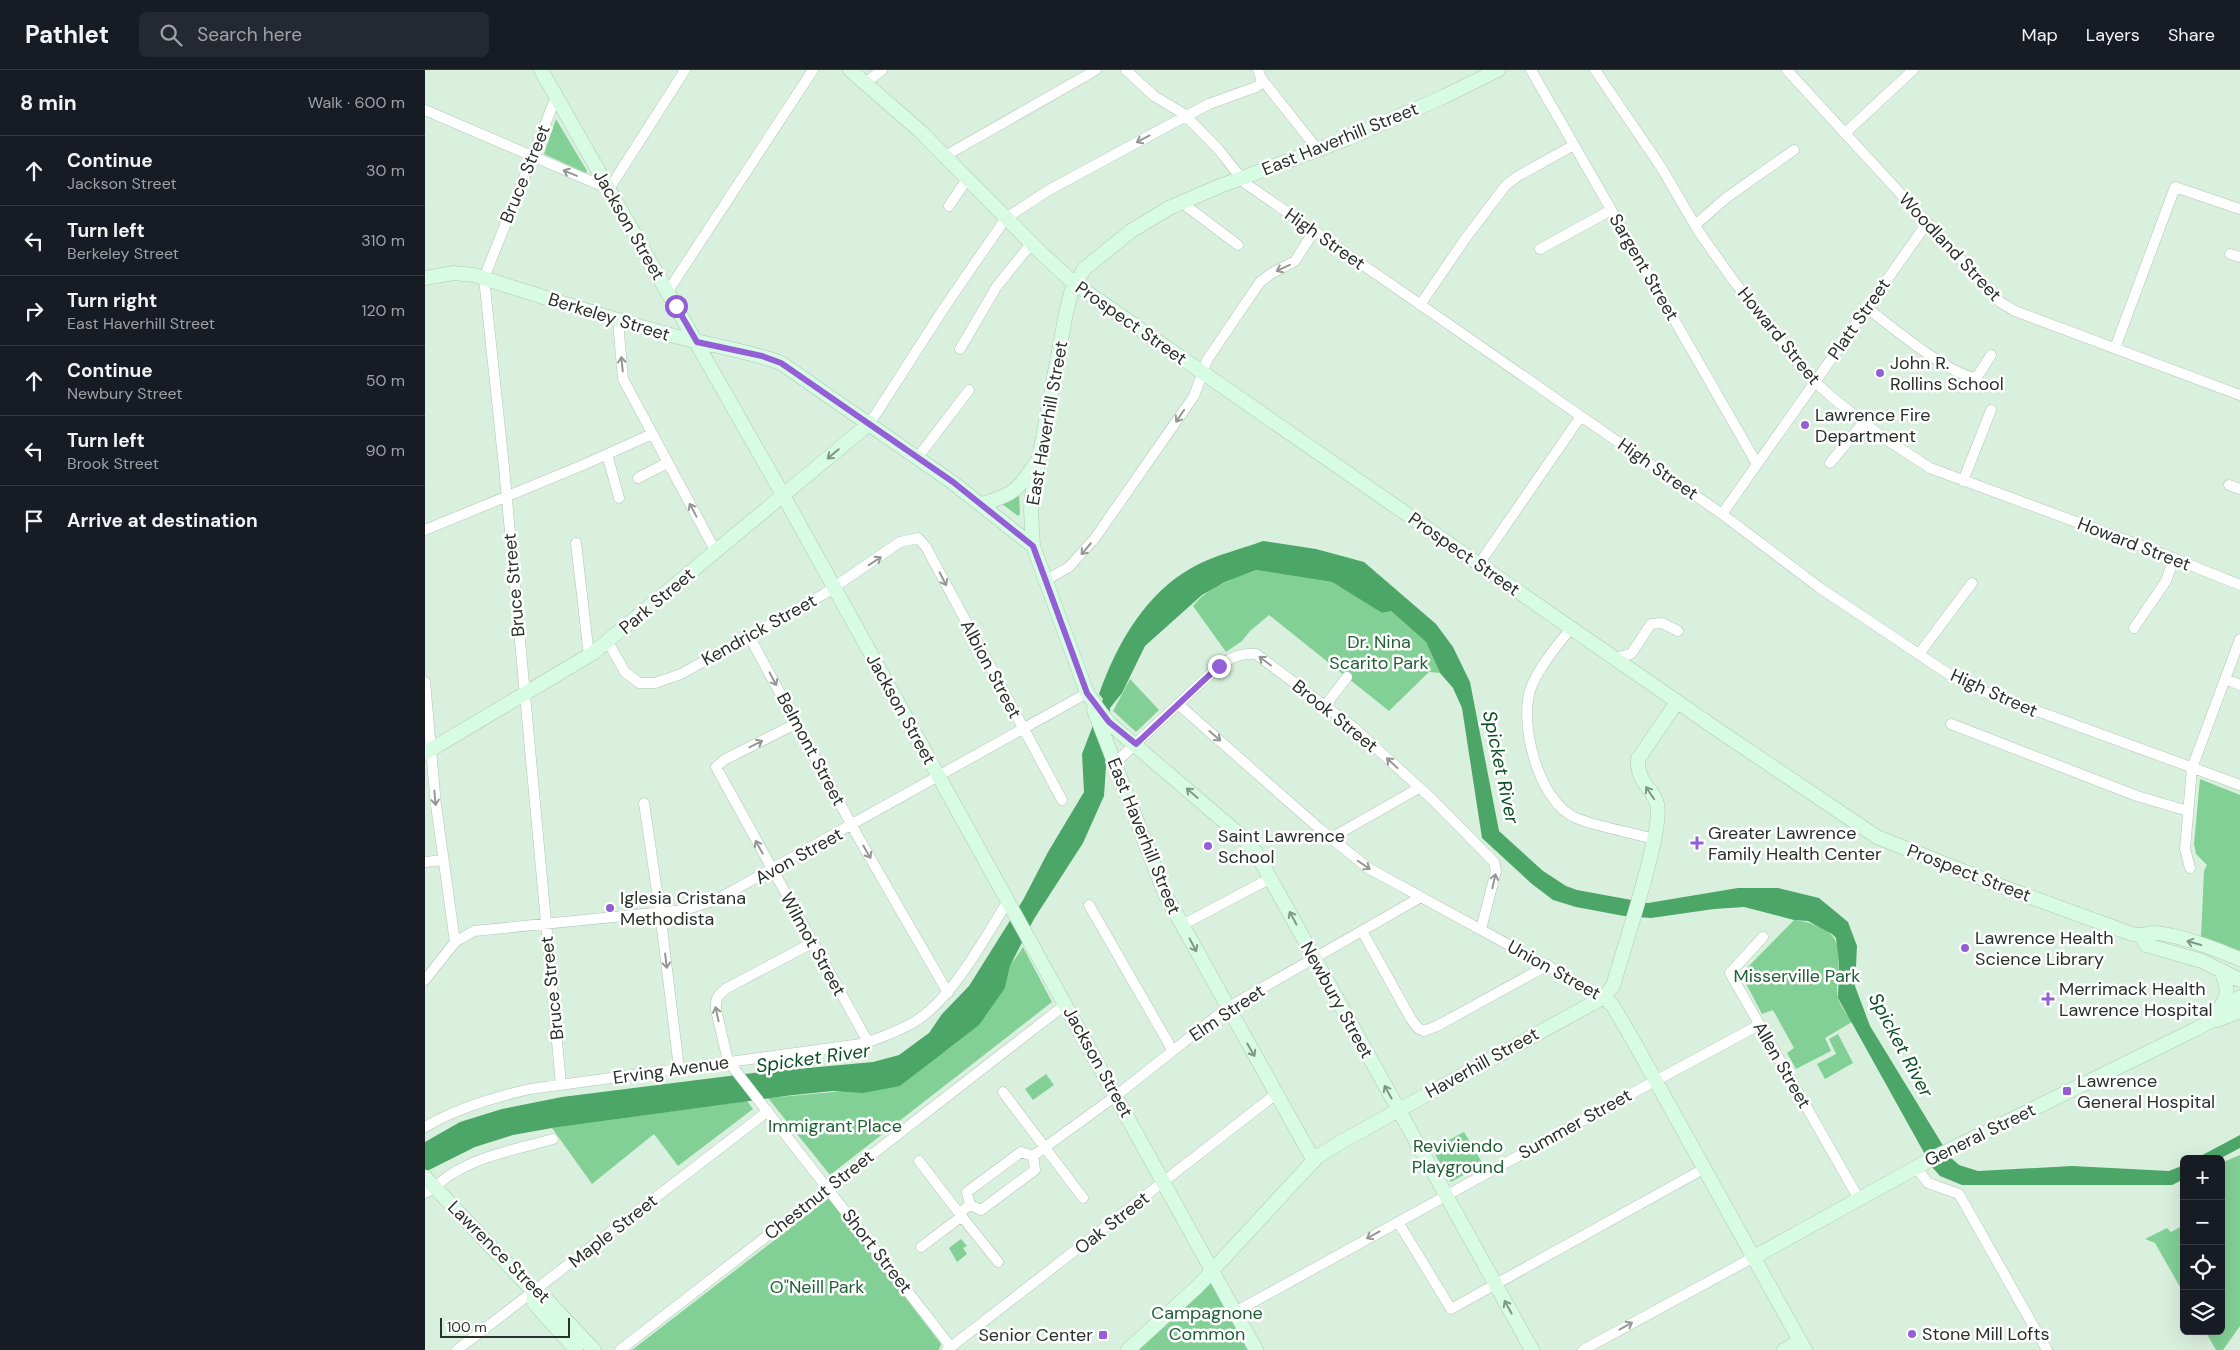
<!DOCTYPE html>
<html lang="en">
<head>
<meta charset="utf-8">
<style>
  body { margin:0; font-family:"DM Sans",sans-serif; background:#242831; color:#f1f3f6 }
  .controls { position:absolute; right:15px; bottom:15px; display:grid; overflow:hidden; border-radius:8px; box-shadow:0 5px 20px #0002 }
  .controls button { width:45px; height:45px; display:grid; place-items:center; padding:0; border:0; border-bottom:1px solid #363941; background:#171b24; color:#f1f3f6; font:25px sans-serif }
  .scale { position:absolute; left:15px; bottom:12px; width:130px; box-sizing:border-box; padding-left:5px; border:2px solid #29312b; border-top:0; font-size:14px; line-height:18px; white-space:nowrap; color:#29312b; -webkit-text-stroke:4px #fff; paint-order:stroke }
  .stop { position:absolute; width:15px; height:15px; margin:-11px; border:4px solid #935ed6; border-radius:50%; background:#fff }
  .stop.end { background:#935ed6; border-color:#fff; box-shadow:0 1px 5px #0008 }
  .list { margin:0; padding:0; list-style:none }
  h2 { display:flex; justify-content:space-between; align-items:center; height:65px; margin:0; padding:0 20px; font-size:21px }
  h2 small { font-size:16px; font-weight:400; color:#9ea1a6 }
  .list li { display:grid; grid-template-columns:32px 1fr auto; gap:15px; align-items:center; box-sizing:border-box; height:70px; padding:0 20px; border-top:1px solid #363941 }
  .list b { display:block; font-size:19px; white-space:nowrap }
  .list p { margin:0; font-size:16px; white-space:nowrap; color:#9ea1a6 }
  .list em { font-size:16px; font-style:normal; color:#9ea1a6 }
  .icon { flex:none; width:28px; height:28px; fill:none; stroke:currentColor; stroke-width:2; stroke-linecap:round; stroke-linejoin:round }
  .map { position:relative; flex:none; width:1815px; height:1280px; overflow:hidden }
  header { display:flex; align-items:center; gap:30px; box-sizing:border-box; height:70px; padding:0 25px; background:#171b24; border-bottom:1px solid #363941 }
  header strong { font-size:24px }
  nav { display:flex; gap:28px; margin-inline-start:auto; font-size:18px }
  .search { width:350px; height:45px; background:#242831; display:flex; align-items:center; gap:12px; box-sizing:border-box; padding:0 18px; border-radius:8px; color:#9ea1a6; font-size:19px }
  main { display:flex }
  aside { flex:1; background:#171b24 }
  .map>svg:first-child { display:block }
</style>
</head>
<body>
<header>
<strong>Pathlet</strong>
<div class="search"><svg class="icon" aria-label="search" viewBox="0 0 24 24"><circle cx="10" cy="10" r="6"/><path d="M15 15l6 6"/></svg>Search here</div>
<nav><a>Map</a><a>Layers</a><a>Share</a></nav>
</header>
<main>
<aside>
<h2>8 min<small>Walk · 600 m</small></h2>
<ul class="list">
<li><svg class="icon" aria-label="ahead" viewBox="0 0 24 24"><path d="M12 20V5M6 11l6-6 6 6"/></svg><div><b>Continue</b><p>Jackson Street</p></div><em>30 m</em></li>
<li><svg class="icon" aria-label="left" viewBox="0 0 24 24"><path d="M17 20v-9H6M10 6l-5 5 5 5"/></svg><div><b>Turn left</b><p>Berkeley Street</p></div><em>310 m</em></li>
<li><svg class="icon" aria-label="right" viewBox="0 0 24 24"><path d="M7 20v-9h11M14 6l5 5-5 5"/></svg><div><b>Turn right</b><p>East Haverhill Street</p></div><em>120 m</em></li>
<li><svg class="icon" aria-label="ahead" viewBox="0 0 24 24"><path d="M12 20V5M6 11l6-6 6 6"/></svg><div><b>Continue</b><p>Newbury Street</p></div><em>50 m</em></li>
<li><svg class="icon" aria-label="left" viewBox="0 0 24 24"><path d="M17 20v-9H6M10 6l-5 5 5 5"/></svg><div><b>Turn left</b><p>Brook Street</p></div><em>90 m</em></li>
<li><svg class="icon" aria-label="arrive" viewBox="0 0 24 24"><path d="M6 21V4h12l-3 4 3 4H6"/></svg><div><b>Arrive at destination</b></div></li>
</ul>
</aside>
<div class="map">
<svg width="1815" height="1280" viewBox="0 0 1815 1280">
  <rect width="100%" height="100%" fill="#daf0de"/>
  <!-- green -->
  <path fill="#82d096" d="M131 49 162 101 161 103 119 84Z
    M594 424 595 444 593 446 577 434Z
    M831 500 907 512 957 543 966 541 1001 572 1015 603 1004 602 964 641 844 545 825 561 817 571 801 582 768 536C784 516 808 509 831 500Z
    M705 609 734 640 711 662 688 641Z
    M1775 709 1815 725V881L1776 867 1779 801 1782 795 1771 784 1769 774Z
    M1369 850C1381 851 1388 854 1399 859 1425 874 1408 904 1413 928 1415 936 1423 945 1427 952L1400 968 1406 981 1371 999 1362 983 1369 978 1348 940 1337 944 1316 904Z
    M598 877 627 932 405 1105 343 1028 475 1016 535 968 580 918 585 896Z
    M1413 964 1428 993 1400 1009 1392 994 1411 984 1404 969Z
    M621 1004 629 1015 608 1030 600 1019Z
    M322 1031 328 1039 253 1096 229 1064 167 1114 127 1058Z
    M1039 1062 1058 1094 1026 1112 1007 1079Z
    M1815 1085V1256L1798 1280H1791L1780 1261H1796V1093Z
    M404 1128 516 1274 514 1280H207Z
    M1759 1155V1224L1730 1173 1720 1169 1742 1158 1746 1162Z
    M536 1169 542 1176 538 1178 542 1184 532 1192 524 1178Z
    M790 1210 828 1280H713Z"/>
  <!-- water -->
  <path fill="#4ca667" d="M838 471 891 479 939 492 1011 554 1028 577 1045 612 1074 761 1118 801 1141 816 1152 820 1223 833 1313 818H1353L1394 828 1423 852 1432 876 1430 916 1445 956 1525 1087 1534 1095 1553 1101 1647 1096 1744 1101 1759 1095V1109L1747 1115H1537L1515 1106 1507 1097 1413 928 1414 892 1411 868 1407 864 1383 851 1369 850 1319 837 1289 839 1226 848 1199 846 1151 837 1128 830 1107 814 1057 768 1037 638 1028 618 1015 603 1001 572 966 541 957 543 907 512 831 500 800 512 777 525 720 576 697 623 685 638 679 726 658 773 609 849 585 896 580 918 554 955 475 1016 438 1023 408 1021 368 1025 127 1058 88 1065 50 1077 0 1102V1072L35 1052 77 1039 137 1027 328 1003 448 992 474 985 504 963 517 944 544 916 598 830 623 782 659 722 657 684 678 629 674 624C692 573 721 522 770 496 791 485 816 479 838 471Z
    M1815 1065V1078L1794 1089H1770Z"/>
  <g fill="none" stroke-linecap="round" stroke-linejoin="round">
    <!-- street casing -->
    <g stroke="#b0c6b4" stroke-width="11">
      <path id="street" d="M701 0 729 26 759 44 794 80 820 113 1297 444 1395 518 1522 603 1552 619 1815 715
        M833 0 836 8 893 80
        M1106 0 1332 394
        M1170 0 1236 97 1274 162 1308 210 1373 293 1390 312 1409 329 1456 366 1505 398 1738 484 1815 515
        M1362 0 1575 232 1590 241 1815 325
        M440 13 457 0
        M131 27 59 208 79 397 136 1015
        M0 40 184 119 260 0
        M1420 63 1488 0
        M520 86 671 0
        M756 132 813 175
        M524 136 542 109
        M1270 155 1301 128 1369 80
        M1115 179 1186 140
        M1805 184 1815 187
        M243 221 388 0
        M995 235 1040 169 1081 115 1093 106 1149 75
        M1442 238C1462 253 1530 310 1552 307L1566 285
        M193 251 198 309 291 482
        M1690 278 1750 117 1815 139
        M535 279 572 216 606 174
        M445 353 521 235 581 148 624 120 746 54 784 34 831 17 835 14 836 8
        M182 384 194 428
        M493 387 544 320
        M1405 393 1439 352
        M213 408 242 393
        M1538 411 1566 340
        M1804 415 1815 419
        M1297 444 1502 153
        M0 460 158 395 227 364
        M151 473 164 586
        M1054 494 1156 346
        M621 510 644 497 670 468 769 326 782 290 835 212 847 203 870 191 889 161
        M1146 558C1132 576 1116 594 1107 615 1092 650 1113 732 1151 748 1173 757 1205 762 1229 769
        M1709 558 1741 511 1749 488
        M324 566 436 772 523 923
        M183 572 200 602 214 613H230L256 604 399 524 475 472 493 468 501 477 637 730
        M1494 584 1547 513
        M1189 588 1206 584 1226 554 1237 553 1253 561
        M1800 609 1815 615
        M0 612 11 735 30 872
        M753 634 896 760 943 798 1179 927
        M900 636 922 607
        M372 653 299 690 291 697 443 972
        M1526 654 1712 726 1763 741
        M689 694 794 596C807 587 815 583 831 584L928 657 1007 729 1069 792 1071 801 1056 859
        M219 733 235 842 254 998
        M906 768 994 718
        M0 792 17 790
        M1765 798 1760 779 1767 698 1815 569
        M664 835 748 981
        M757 855 846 808
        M937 861 986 949 993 958 999 961 1012 956 1123 895
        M1338 867 1305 903 1434 1129
        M387 873 302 918C293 925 290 928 291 940L303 991 526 1277
        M0 910 30 872 49 861 259 840 291 830 662 623 664 629
        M578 1022 658 1128
        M0 1057C32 1038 70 1027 105 1019L436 974C453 969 470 962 486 954 527 931 558 870 583 831
        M608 1086 610 1100 556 1140 545 1135 542 1122 596 1082 608 1086 692 1025 802 938 996 827
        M494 1091 534 1143 545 1135
        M1491 1097 1503 1113 1534 1124 1622 1280
        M0 1123C13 1117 15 1111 25 1105 56 1085 93 1079 128 1069
        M534 1143 573 1192
        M973 1152 1026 1239 1280 1098
        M496 1177 537 1146
        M810 1242 1204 1025 1334 955
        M32 1280 343 1041
        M195 1280 641 934
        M522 1280 851 1024
        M1158 1280 1329 1187"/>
    </g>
    <!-- secondary casing -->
    <g stroke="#b0c6b4" stroke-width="15">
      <path id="secondary" d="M116 0 358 425 831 1280
        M425 0 495 61 613 180 650 214 1293 660 1452 767 1578 817 1707 864C1720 867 1719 863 1729 863 1752 864 1794 880 1815 889
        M1073 0 1018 27 922 69 795 116 744 138 706 161 659 199 646 223 641 243 607 426 606 440 608 476 662 623 674 640 684 653 815 765 830 781 1107 1280
        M0 208 28 203 49 205C114 226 179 247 246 265 282 275 321 280 356 293L527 412 608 476
        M557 434C587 425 593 421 610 394
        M669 640 740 824 889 1091
        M0 683 168 583 445 353
        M1717 867 1721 875 1777 891 1815 910
        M1179 927 1188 936 1209 972 1380 1280
        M1793 941C1805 924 1803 919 1796 900
        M1792 950 1815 941
        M0 1107 109 1222 118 1226 169 1280
        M1329 1187 1512 1086 1771 959 1784 952 1815 927
        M109 1222V1233L151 1280
        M703 1280 772 1217 892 1087 916 1072 1179 927 1188 916 1193 899C1201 871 1239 757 1232 734 1227 716 1212 714 1213 689L1252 632
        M1359 1280 1375 1271"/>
    </g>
    <!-- street -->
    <use href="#street" stroke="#fff" stroke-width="10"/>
    <!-- secondary -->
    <use href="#secondary" stroke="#d8fce3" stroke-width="14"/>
  </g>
  <!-- one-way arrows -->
  <defs><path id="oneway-shaft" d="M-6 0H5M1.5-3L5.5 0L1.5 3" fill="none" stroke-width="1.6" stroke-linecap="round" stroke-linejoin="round" transform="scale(1.25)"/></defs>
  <g stroke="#949895">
    <use href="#oneway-shaft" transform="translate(718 69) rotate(152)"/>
    <use href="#oneway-shaft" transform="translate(145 103) rotate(-157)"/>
    <use href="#oneway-shaft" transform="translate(858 198) rotate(155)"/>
    <use href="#oneway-shaft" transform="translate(197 294) rotate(-96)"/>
    <use href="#oneway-shaft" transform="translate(755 346) rotate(124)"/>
    <use href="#oneway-shaft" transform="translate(268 440) rotate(-118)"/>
    <use href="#oneway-shaft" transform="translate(661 479) rotate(130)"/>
    <use href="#oneway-shaft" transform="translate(450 491) rotate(-33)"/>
    <use href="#oneway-shaft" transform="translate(518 509) rotate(63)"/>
    <use href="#oneway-shaft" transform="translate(840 591) rotate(-143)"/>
    <use href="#oneway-shaft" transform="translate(348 609) rotate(62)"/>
    <use href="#oneway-shaft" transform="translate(790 666) rotate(41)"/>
    <use href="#oneway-shaft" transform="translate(331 674) rotate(-27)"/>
    <use href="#oneway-shaft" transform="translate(967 693) rotate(-137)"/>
    <use href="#oneway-shaft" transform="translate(10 728) rotate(85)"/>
    <use href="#oneway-shaft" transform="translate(334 777) rotate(-119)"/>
    <use href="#oneway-shaft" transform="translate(442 782) rotate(60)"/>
    <use href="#oneway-shaft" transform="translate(939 795) rotate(35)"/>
    <use href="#oneway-shaft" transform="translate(1069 811) rotate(-77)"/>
    <use href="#oneway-shaft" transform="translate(241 891) rotate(83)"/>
    <use href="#oneway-shaft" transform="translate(292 944) rotate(-102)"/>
    <use href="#oneway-shaft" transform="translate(948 1165) rotate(151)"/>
    <use href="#oneway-shaft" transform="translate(1201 1256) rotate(-29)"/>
  </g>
  <g stroke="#809687">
    <use href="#oneway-shaft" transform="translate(408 384) rotate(140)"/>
    <use href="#oneway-shaft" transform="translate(767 723) rotate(-139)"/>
    <use href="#oneway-shaft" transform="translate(1225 723) rotate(-124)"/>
    <use href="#oneway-shaft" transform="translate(868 848) rotate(-118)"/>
    <use href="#oneway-shaft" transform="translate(1769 873) rotate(-164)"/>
    <use href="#oneway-shaft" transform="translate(768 875) rotate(62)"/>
    <use href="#oneway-shaft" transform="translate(826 980) rotate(60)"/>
    <use href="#oneway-shaft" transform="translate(963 1022) rotate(-119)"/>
    <use href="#oneway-shaft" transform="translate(1083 1237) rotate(-119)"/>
  </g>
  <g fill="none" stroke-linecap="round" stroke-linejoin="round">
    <!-- route -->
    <path stroke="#935ed6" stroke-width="6" d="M251 236 272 272 337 286 356 293 528 412 608 476 662 623 684 652 711 674 794 596"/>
  </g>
  <!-- markers -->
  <g fill="#935ed6" stroke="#fff" stroke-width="2">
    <circle cx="1455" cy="303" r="5"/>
    <circle cx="1380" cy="355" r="5"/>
    <path d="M1269.5 765.5h5v5h5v5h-5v5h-5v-5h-5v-5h5z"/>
    <circle cx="783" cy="776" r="5"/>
    <circle cx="185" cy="838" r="5"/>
    <circle cx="1540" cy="878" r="5"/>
    <path d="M1620.5 921.5h5v5h5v5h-5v5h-5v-5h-5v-5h5z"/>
    <rect x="1637" y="1016" width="10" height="10" rx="2.5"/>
    <circle cx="1487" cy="1264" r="5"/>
    <rect x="673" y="1260" width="10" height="10" rx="2.5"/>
  </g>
  <g text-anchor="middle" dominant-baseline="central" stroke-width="5" stroke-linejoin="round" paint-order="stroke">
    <!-- street labels -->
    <g font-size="18" fill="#29312b" stroke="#fff">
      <text transform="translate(915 69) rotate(-22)">East Haverhill Street</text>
      <text transform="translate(100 104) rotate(-68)">Bruce Street</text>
      <text transform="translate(204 155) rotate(60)">Jackson Street</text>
      <text transform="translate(900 169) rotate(35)">High Street</text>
      <text transform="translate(1525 177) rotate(47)">Woodland Street</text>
      <text transform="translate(1219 197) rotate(60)">Sargent Street</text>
      <text transform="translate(184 247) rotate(17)">Berkeley Street</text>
      <text transform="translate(1434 249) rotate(-55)">Platt Street</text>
      <text transform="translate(706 253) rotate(35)">Prospect Street</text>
      <text transform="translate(1354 266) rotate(51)">Howard Street</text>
      <text transform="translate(622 353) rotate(-80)">East Haverhill Street</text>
      <text transform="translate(1233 399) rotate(35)">High Street</text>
      <text transform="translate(1709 474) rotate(21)">Howard Street</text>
      <text transform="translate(1039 484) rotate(35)">Prospect Street</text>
      <text transform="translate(89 515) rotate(-95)">Bruce Street</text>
      <text transform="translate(232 531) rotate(-40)">Park Street</text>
      <text transform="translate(334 560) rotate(-29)">Kendrick Street</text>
      <text transform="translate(566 599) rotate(62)">Albion Street</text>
      <text transform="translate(1569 623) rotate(24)">High Street</text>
      <text transform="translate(476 639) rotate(61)">Jackson Street</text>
      <text transform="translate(910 646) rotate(39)">Brook Street</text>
      <text transform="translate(386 679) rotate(62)">Belmont Street</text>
      <text transform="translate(719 766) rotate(68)">East Haverhill Street</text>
      <text transform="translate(374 786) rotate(-29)">Avon Street</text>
      <text transform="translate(1544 803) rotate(21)">Prospect Street</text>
      <text transform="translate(388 874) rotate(61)">Wilmot Street</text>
      <text transform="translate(1129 900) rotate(29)">Union Street</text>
      <text transform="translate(127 918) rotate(-96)">Bruce Street</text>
      <text transform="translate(912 930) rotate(61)">Newbury Street</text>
      <text transform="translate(802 943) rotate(-34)">Elm Street</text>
      <text transform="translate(673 992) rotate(61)">Jackson Street</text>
      <text transform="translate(1057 993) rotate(-29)">Haverhill Street</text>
      <text transform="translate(1357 995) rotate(60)">Allen Street</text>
      <text transform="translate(246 1000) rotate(-8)">Erving Avenue</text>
      <text transform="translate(1150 1054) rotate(-29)">Summer Street</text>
      <text transform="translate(1555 1065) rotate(-26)">General Street</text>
      <text transform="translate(394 1125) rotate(-38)">Chestnut Street</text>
      <text transform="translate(687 1153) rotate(-38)">Oak Street</text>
      <text transform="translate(188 1161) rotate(-38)">Maple Street</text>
      <text transform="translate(452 1181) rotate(52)">Short Street</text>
      <text transform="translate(74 1182) rotate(45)">Lawrence Street</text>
    </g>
    <!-- poi labels -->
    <g font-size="18" fill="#29312b" stroke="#fff" text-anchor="start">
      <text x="1465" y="293">John R.<tspan x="1465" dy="21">Rollins School</tspan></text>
      <text x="1390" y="345">Lawrence Fire<tspan x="1390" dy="21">Department</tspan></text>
      <text x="1283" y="763">Greater Lawrence<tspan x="1283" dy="21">Family Health Center</tspan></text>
      <text x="793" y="766">Saint Lawrence<tspan x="793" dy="21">School</tspan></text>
      <text x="195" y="828">Iglesia Cristana<tspan x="195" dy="21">Methodista</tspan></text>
      <text x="1550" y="868">Lawrence Health<tspan x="1550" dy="21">Science Library</tspan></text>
      <text x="1634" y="919">Merrimack Health<tspan x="1634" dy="21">Lawrence Hospital</tspan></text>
      <text x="1652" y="1011">Lawrence<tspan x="1652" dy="21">General Hospital</tspan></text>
      <text x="1497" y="1264">Stone Mill Lofts</text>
      <text x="668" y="1265" text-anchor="end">Senior Center</text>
    </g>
    <!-- park labels -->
    <g font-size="18" fill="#206036" stroke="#fff">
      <text x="954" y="572">Dr. Nina<tspan x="954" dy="21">Scarito Park</tspan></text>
      <text x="1372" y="906">Misserville Park</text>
      <text x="410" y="1056">Immigrant Place</text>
      <text x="1033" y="1076">Reviviendo<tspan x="1033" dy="21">Playground</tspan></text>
      <text x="392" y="1217">O"Neill Park</text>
      <text x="782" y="1243">Campagnone<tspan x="782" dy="21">Common</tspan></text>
    </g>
    <!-- water labels -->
    <g font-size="19" font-style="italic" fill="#0a4f26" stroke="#fff">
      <text transform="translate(1076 697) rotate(78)">Spicket River</text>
      <text transform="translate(1476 975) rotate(62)">Spicket River</text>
      <text transform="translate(388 988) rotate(-8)">Spicket River</text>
    </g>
  </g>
</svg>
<div class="controls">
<button>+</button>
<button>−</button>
<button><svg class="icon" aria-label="locate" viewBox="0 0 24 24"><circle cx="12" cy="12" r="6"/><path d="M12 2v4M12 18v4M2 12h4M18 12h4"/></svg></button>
<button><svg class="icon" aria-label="layers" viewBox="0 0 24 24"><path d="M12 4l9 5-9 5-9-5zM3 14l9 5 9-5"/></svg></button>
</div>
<div class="scale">100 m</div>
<div class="stop" style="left:251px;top:236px"></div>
<div class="stop end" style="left:794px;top:596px"></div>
</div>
</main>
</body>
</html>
